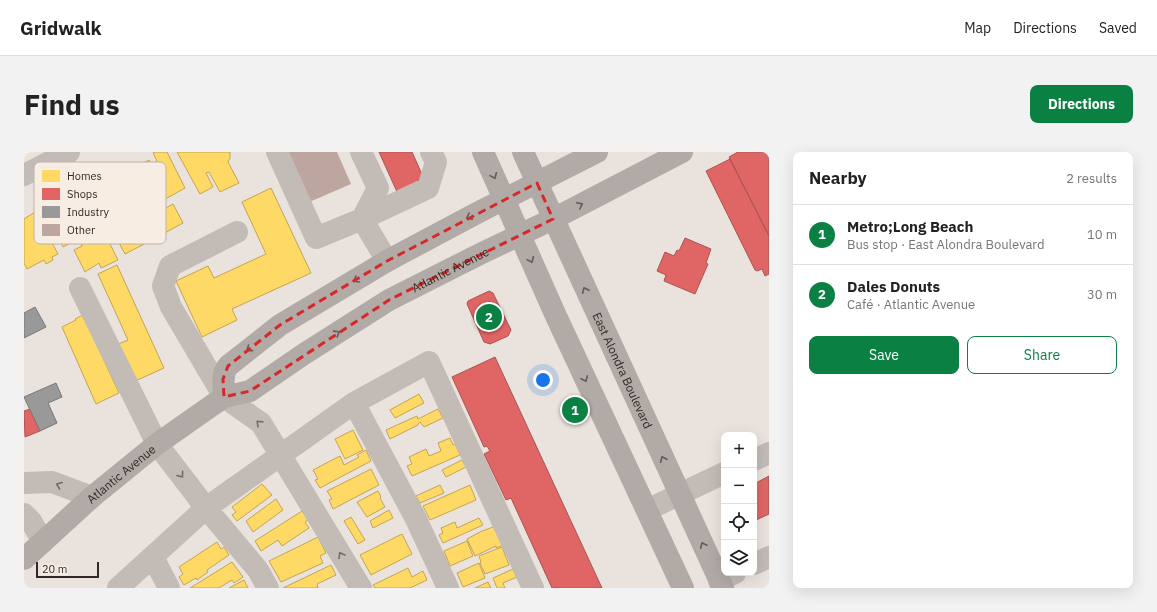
<!DOCTYPE html>
<html lang="en">
<head>
<meta charset="utf-8">
<style>
  body { margin:0; font-family:"IBM Plex Sans",sans-serif; background:#f2f2f2; color:#222 }
  .controls { position:absolute; right:12px; bottom:12px; display:grid; overflow:hidden; border-radius:8px; box-shadow:0 4px 16px #0002 }
  .controls button { width:36px; height:36px; display:grid; place-items:center; padding:0; border:0; border-bottom:1px solid #e0e0e0; background:#fff; color:#222; font:20px sans-serif }
  .scale { position:absolute; left:12px; bottom:10px; width:63px; box-sizing:border-box; padding-left:4px; border:2px solid #322825; border-top:0; font-size:11px; line-height:14px; white-space:nowrap; color:#322825; -webkit-text-stroke:3px #f8ede3; paint-order:stroke }
  .you { position:absolute; left:519px; top:228px; width:14px; height:14px; margin:-10px; border:3px solid #fff; border-radius:50%; background:#1a73e8; box-shadow:0 0 0 6px #1a73e833 }
  .badge { display:grid; place-items:center; width:26px; height:26px; border-radius:50%; background:#0b8043; color:#fff; font-size:13px; font-weight:700 }
  .pin { position:absolute; translate:-50% -50%; border:2px solid #fff; box-shadow:0 1px 4px #0006 }
  .list { margin:0; padding:0; list-style:none }
  h2 { display:flex; justify-content:space-between; align-items:center; height:52px; margin:0; padding:0 16px; font-size:17px }
  h2 small { font-size:13px; font-weight:400; color:#767676 }
  .list li { display:grid; grid-template-columns:26px 1fr auto; gap:12px; align-items:center; box-sizing:border-box; height:60px; padding:0 16px; border-top:1px solid #e0e0e0 }
  .list b { display:block; font-size:15px; white-space:nowrap }
  .list p { margin:0; font-size:13px; white-space:nowrap; color:#767676 }
  .list em { font-size:13px; font-style:normal; color:#767676 }
  .actions { display:flex; gap:8px; padding:12px 16px }
  .actions a { flex:1; padding:9px 0; border:1px solid #0b8043; border-radius:8px; text-align:center; font-size:14px; color:#0b8043 }
  .actions .main { background:#0b8043; color:#fff }
  .icon { flex:none; width:22px; height:22px; fill:none; stroke:currentColor; stroke-width:2; stroke-linecap:round; stroke-linejoin:round }
  .map { position:relative; flex:none; width:745px; height:436px; overflow:hidden; border-radius:8px }
  header { display:flex; align-items:center; gap:24px; box-sizing:border-box; height:56px; padding:0 20px; background:#fff; border-bottom:1px solid #e0e0e0 }
  header strong { font-size:19px }
  nav { display:flex; gap:22px; margin-inline-start:auto; font-size:14px }
  .intro { display:flex; align-items:center; justify-content:space-between; box-sizing:border-box; height:96px; padding:0 24px }
  h1 { margin:0; font-size:28px }
  .button { padding:10px 18px; border-radius:8px; background:#0b8043; color:#fff; font-size:14px; font-weight:700 }
  main { display:flex; gap:24px; padding:0 24px }
  aside { flex:1; background:#fff; border-radius:8px; box-shadow:0 4px 16px #0002 }
  .map>svg:first-child { display:block }
</style>
</head>
<body>
<header>
<strong>Gridwalk</strong>
<nav><a>Map</a><a>Directions</a><a>Saved</a></nav>
</header>
<div class="intro"><h1>Find us</h1><a class="button">Directions</a></div>
<main>
<div class="map">
<svg width="745" height="436" viewBox="0 0 745 436">
  <rect width="100%" height="100%" fill="#eae3dd"/>
  <!-- homes -->
  <path fill="#ffd966" stroke="#c2a452" d="M131 0H143L161 36 127 55 110 22 117 17 115 13 125 8 128 12 133 9 129 1Z
    M153 0H206V6L204 10 215 31 196 40 185 20 182 21 189 35 176 42Z
    M247 36 287 121 208 157 213 168 178 185 152 129 184 114 190 126 242 102 218 50Z
    M58 37 66 53 58 57 61 62 57 64 66 82 60 85 61 87 55 90 54 87 39 95 21 57Z
    M149 52 159 71 139 82 129 63Z
    M11 60 34 102 28 105 29 108 22 112 20 108 3 117 0 111V67Z
    M128 74 134 85 101 102 95 91Z
    M81 82 94 108 77 116 75 111 61 120 50 98 58 94 57 92 62 89 63 91Z
    M93 113 140 216 109 230 92 193 104 188 74 122Z
    M59 163 95 241 72 252 38 175 52 168 51 167Z
    M395 242 400 251 371 266 366 258Z
    M414 257 419 266 400 275 396 270 394 272V273L366 287 362 278 393 264 394 267Z
    M329 278 339 298 321 307 311 287Z
    M426 286 429 293 431 292 436 303 388 324 383 314 388 312 385 305 402 297 405 304 417 299 414 291Z
    M342 298 347 309 296 336 291 328 294 327 289 318 316 304 320 313 335 305 333 303Z
    M438 308 442 315 422 325 418 318Z
    M347 317 355 333 309 357 305 348 308 347 303 339Z
    M238 332 248 343 213 369 208 363 212 360 208 355Z
    M416 333 420 341 396 351 392 344Z
    M446 333 452 348 406 368 399 354Z
    M354 339 357 345 356 346 361 355 343 365 333 350Z
    M252 347 259 358 229 380 222 369Z
    M365 358 369 366 349 376 346 369Z
    M278 359 284 368 281 370 285 376 258 394 254 388 237 399 231 389Z
    M327 365 341 388 334 392 320 369Z
    M455 366 459 373 419 391 415 383 419 381 417 376 431 370 433 376Z
    M472 374 482 392 472 396V394L451 404 443 387 458 379Z
    M378 382 388 402 347 423 336 403Z
    M294 385 302 401 296 404 299 411 257 430 245 409Z
    M443 389 449 404 426 414 420 399Z
    M193 390 197 397 200 395 205 403 183 418 184 420 173 428 172 426 160 433 155 425 159 422 155 415Z
    M478 395 485 413 461 422 456 411 457 410 455 404Z
    M208 410 219 425 210 431 208 428 195 436H166Z
    M455 411 461 426 439 435 433 421Z
    M307 413 312 423 293 432 294 436H259Z
    M384 416 388 425 399 419 403 428 386 436H351L349 433Z
    M489 417 493 425 479 431 481 436H473L469 426Z
    M220 428 224 436H205Z
    M464 430 467 436H451Z"/>
  <!-- shops -->
  <path fill="#e06666" stroke="#ac5352" d="M355 0H388L401 29 374 42Z
    M714 0H745V84L705 5Z
    M706 7 745 84V122L741 124 738 117 733 119 731 118 682 19Z
    M661 86 687 97 682 111 684 112 671 142 640 129 642 123 633 119 641 100 650 104 653 98 655 99Z
    M465 139 469 141 487 178 484 184 466 192 460 190 443 152 444 149Z
    M471 205 578 436H528L487 346 482 348 460 302 466 299 463 294 460 295 428 225Z
    M6 257 16 279 1 285 0 259Z
    M745 324V362L730 369V332Z"/>
  <!-- industry -->
  <path fill="#999" stroke="#7a7776" d="M11 155 22 175 0 186V161Z
    M32 231 38 245 24 251 33 271 16 279 0 245Z"/>
  <!-- building -->
  <path fill="#bda69f" d="M260 0H313L327 32 283 51Z"/>
  <g fill="none" stroke-linecap="round" stroke-linejoin="round">
    <!-- minor -->
    <path stroke="#c3bbb6" stroke-width="22" d="M253 0 292 86 338 67 354 36 337 0
      M0 23 45 0
      M213 80 146 114 139 134 147 155 200 245 237 271 337 436
      M363 109 338 67 404 36 412 10 407 0
      M56 136 133 292 182 356 234 418 244 436
      M330 251 392 367 424 436
      M730 308 745 301
      M0 331 28 330 68 345
      M623 358 700 321
      M0 362 7 369 19 390
      M129 405 145 436
      M730 412 745 405
      M695 429 711 421
      M94 436 182 356 330 251 405 210 509 436"/>
    <!-- major -->
    <g stroke="#b1aaa6" stroke-width="22">
      <path d="M459 0 532 164 659 436"/>
      <path id="s1" d="M499 0 699 436"/>
      <path d="M200 245C200 234 197 223 204 214L256 173 363 109 453 61 573 0"/>
      <path id="s2" d="M0 407 68 345 133 292 200 245 226 239 280 202 365 148 458 101 529 67 658 0"/>
    </g>
  </g>
  <!-- one-way arrows -->
  <defs><path id="oneway-chevron" d="M-2-3.5L2.5 0L-2 3.5" fill="none" stroke-width="1.6" stroke-linecap="round" stroke-linejoin="round"/></defs>
  <g stroke="#655c59">
    <use href="#oneway-chevron" transform="translate(470 24) rotate(66)"/>
    <use href="#oneway-chevron" transform="translate(556 53) rotate(-27)"/>
    <use href="#oneway-chevron" transform="translate(445 65) rotate(152)"/>
    <use href="#oneway-chevron" transform="translate(507 108) rotate(66)"/>
    <use href="#oneway-chevron" transform="translate(332 128) rotate(149)"/>
    <use href="#oneway-chevron" transform="translate(561 138) rotate(-115)"/>
    <use href="#oneway-chevron" transform="translate(313 181) rotate(-32)"/>
    <use href="#oneway-chevron" transform="translate(225 197) rotate(143)"/>
    <use href="#oneway-chevron" transform="translate(561 227) rotate(65)"/>
    <use href="#oneway-chevron" transform="translate(639 307) rotate(-115)"/>
    <use href="#oneway-chevron" transform="translate(679 393) rotate(-115)"/>
  </g>
  <g stroke="#736a66">
    <use href="#oneway-chevron" transform="translate(235 271) rotate(-136)"/>
    <use href="#oneway-chevron" transform="translate(157 323) rotate(53)"/>
    <use href="#oneway-chevron" transform="translate(35 333) rotate(-159)"/>
    <use href="#oneway-chevron" transform="translate(317 403) rotate(-121)"/>
  </g>
  <!-- marked area -->
  <path fill="none" stroke="#d62828" stroke-width="3" stroke-dasharray="8 5" stroke-linejoin="round" d="M513 31 529 67 365 148 226 239 200 245 199 227 204 214 256 173 363 109Z"/>
  <g text-anchor="middle" dominant-baseline="central" stroke-width="4" stroke-linejoin="round" paint-order="stroke">
    <!-- street labels -->
    <g font-size="12" fill="#322825" stroke="#f8ede3">
      <text stroke="none"><textPath href="#s2" startOffset="519">Atlantic Avenue</textPath></text>
      <text stroke="none"><textPath href="#s1" startOffset="240">East Alondra Boulevard</textPath></text>
      <text stroke="none"><textPath href="#s2" startOffset="129">Atlantic Avenue</textPath></text>
    </g>
  </g>
  <!-- legend -->
  <rect x="10" y="10" width="132" height="82" rx="6" fill="#f8ede3" stroke="#bdb2aa" stroke-width="1"/>
  <rect x="18" y="18" width="18" height="12" fill="#ffd966"/>
  <rect x="18" y="36" width="18" height="12" fill="#e06666"/>
  <rect x="18" y="54" width="18" height="12" fill="#999"/>
  <rect x="18" y="72" width="18" height="12" fill="#bda69f"/>
  <g font-size="11" fill="#322825">
    <text x="43" y="28">Homes</text>
    <text x="43" y="46">Shops</text>
    <text x="43" y="64">Industry</text>
    <text x="43" y="82">Other</text>
  </g>
</svg>
<div class="controls">
<button>+</button>
<button>−</button>
<button><svg class="icon" aria-label="locate" viewBox="0 0 24 24"><circle cx="12" cy="12" r="6"/><path d="M12 2v4M12 18v4M2 12h4M18 12h4"/></svg></button>
<button><svg class="icon" aria-label="layers" viewBox="0 0 24 24"><path d="M12 4l9 5-9 5-9-5zM3 14l9 5 9-5"/></svg></button>
</div>
<div class="scale">20 m</div>
<div class="you"></div>
<div class="pin badge" style="left:551px;top:258px">1</div>
<div class="pin badge" style="left:465px;top:165px">2</div>
</div>
<aside>
<h2>Nearby<small>2 results</small></h2>
<ul class="list">
<li><span class="badge">1</span><div><b>Metro;Long Beach</b><p>Bus stop · East Alondra Boulevard</p></div><em>10 m</em></li>
<li><span class="badge">2</span><div><b>Dales Donuts</b><p>Café · Atlantic Avenue</p></div><em>30 m</em></li>
</ul>
<div class="actions"><a class="main">Save</a><a>Share</a></div>
</aside>
</main>
</body>
</html>
